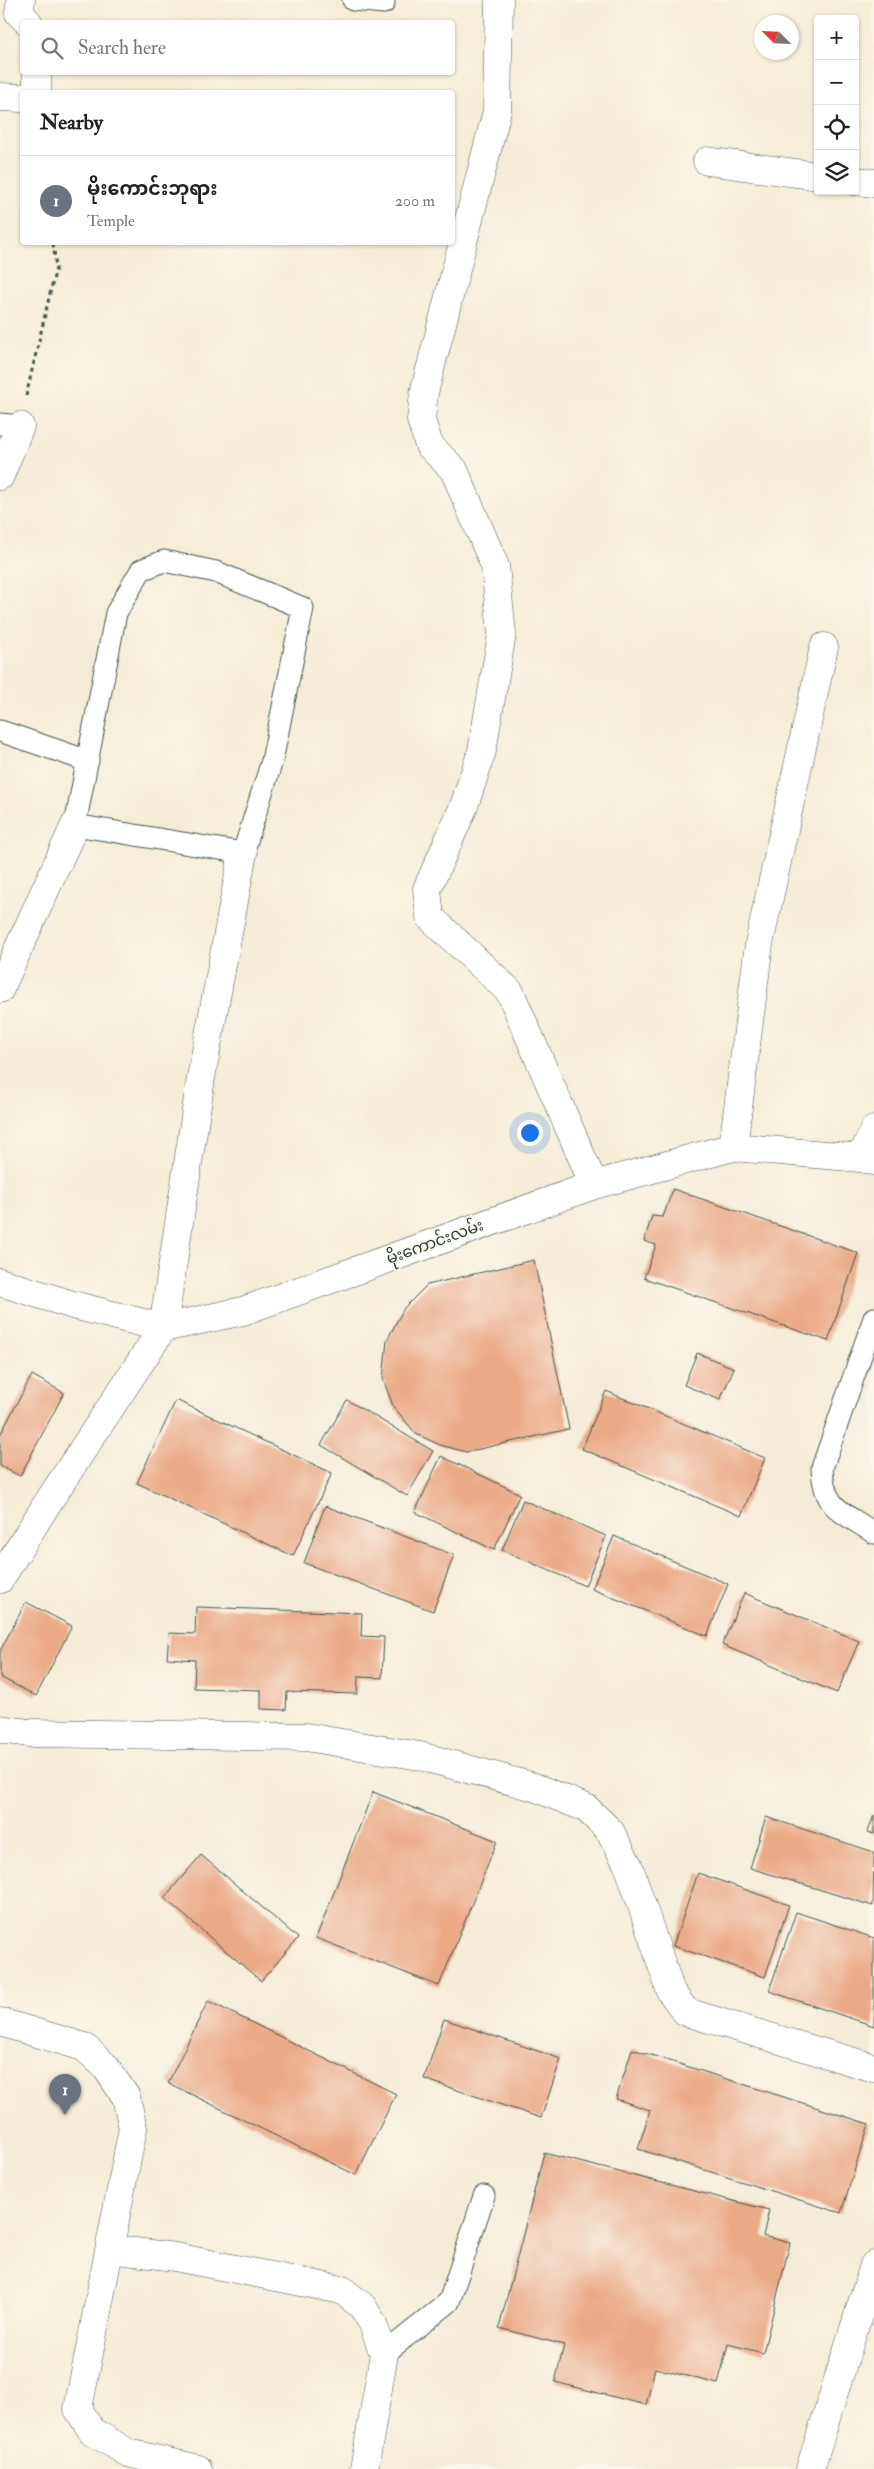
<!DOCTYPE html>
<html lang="en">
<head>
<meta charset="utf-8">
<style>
  body { margin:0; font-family:"IM FELL Double Pica","Noto Sans Myanmar",serif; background:#f2f2f2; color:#222 }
  .controls { position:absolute; right:15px; top:15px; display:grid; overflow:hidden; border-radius:5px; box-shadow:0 1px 4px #0004 }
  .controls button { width:45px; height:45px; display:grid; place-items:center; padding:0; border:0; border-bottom:1px solid #e0e0e0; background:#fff; color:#222; font:25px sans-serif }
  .compass { position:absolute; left:754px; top:15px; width:45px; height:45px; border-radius:50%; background:#fff; box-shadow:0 1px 4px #0004; rotate:294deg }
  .you { position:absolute; left:529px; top:1132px; width:18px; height:18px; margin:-12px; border:4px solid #fff; border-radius:50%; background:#1a73e8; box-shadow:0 0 0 8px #1a73e833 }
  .badge { display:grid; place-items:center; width:32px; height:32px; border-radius:50%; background:#c8321e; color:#fff; font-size:16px; font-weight:700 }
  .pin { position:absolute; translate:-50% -41px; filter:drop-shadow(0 1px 2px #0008) }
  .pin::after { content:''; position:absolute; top:26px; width:18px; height:15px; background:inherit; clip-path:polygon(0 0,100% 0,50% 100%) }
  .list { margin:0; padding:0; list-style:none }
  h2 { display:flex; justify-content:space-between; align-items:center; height:65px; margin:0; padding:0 20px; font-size:21px }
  h2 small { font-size:16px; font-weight:400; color:#767676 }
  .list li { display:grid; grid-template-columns:32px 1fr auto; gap:15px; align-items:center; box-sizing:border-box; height:90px; padding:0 20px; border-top:1px solid #e0e0e0 }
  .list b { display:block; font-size:19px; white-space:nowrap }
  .list p { margin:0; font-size:16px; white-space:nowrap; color:#767676 }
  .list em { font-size:16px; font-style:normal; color:#767676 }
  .icon { flex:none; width:28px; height:28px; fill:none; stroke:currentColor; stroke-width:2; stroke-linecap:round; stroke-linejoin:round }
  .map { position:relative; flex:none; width:874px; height:2469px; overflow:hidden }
  .search { position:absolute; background:#fff; box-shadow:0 1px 4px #0004; left:20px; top:20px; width:435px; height:55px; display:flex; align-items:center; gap:12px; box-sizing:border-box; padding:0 18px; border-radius:5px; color:#767676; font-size:19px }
  .panel { position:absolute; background:#fff; box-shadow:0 1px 4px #0004; left:20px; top:90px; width:435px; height:155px; border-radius:5px }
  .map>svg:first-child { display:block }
</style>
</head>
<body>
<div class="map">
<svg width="874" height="2469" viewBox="0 0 874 2469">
  <rect width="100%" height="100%" fill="#fbf7ec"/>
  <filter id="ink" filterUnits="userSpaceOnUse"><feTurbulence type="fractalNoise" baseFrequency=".02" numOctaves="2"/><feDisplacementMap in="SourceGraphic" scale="10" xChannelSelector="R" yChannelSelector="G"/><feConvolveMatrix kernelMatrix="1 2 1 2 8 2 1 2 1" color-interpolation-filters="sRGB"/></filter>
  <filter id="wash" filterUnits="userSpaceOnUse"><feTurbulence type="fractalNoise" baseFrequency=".0096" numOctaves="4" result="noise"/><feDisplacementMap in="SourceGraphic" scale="20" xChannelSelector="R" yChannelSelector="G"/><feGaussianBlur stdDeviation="1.12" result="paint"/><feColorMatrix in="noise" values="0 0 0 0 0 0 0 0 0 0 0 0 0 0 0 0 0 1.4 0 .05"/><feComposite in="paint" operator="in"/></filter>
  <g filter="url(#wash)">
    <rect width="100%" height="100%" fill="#f5ecd7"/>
    <g id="blocks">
      <!-- building -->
      <path fill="#eaaa88" d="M673 1189 858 1253 828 1341 644 1278 656 1245 644 1241 652 1216 663 1217Z
        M534 1260 569 1429 466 1452 440 1445 416 1434 393 1406 383 1379 387 1340 404 1308 427 1285Z
        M697 1353 734 1368 720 1400 684 1385Z
        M32 1375 64 1393 20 1476 0 1466V1435Z
        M606 1391 765 1458 741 1516 582 1449Z
        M176 1400 332 1473 293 1556 137 1483Z
        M347 1400 433 1451 407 1496 321 1445Z
        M441 1456 520 1494 494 1550 415 1512Z
        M523 1500 606 1536 585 1586 502 1550Z
        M325 1506 454 1555 433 1611 304 1563Z
        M614 1536 728 1584 707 1636 592 1589Z
        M744 1593 859 1641 837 1693 722 1645Z
        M26 1602 72 1626 36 1696 0 1677V1651Z
        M196 1607 362 1613 361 1636 384 1637 382 1678 358 1677 357 1694 287 1692 286 1710 261 1709V1690L194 1688 195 1660 167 1658 169 1633 195 1634Z
        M373 1792 497 1841 439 1986 316 1938Z
        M874 1815V1834L868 1832Z
        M766 1817 874 1852 873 1906 750 1868Z
        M201 1855 298 1938 261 1981 164 1898Z
        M698 1873 789 1905 765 1977 673 1946Z
        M796 1912 874 1938V2026L769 1991Z
        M208 2001 396 2094 356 2175 168 2083Z
        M444 2019 561 2059 541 2118 424 2079Z
        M632 2049 869 2124 841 2213 638 2149 650 2110 616 2099Z
        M544 2153 769 2210 763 2236 790 2243 763 2353 728 2344 718 2384 655 2368 646 2405 555 2382 564 2345 499 2328Z"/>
    </g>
  </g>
  <g filter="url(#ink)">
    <use href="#blocks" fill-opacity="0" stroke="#3f574c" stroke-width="1"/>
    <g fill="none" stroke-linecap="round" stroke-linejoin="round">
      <!-- lane casing -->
      <g stroke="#3f574c" stroke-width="23">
        <path id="lane" d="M353 0 384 3
          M0 424 20 426
          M164 561 216 572 303 608 272 761 243 853 75 825 116 613 141 570Z
          M0 731 88 761
          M874 1318 822 1468C824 1510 842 1511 874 1533
          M384 2354 449 2302 484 2196"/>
      </g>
      <!-- street casing -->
      <g stroke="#3f574c" stroke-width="29">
        <path id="street" d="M21 0 19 13 28 22
          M499 0 497 111 424 393 421 420 429 445 454 470 495 566 502 634 482 751 464 806 427 889 430 917 510 992 594 1185
          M37 92V72
          M0 97 22 98
          M707 161 818 176
          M855 181 874 183
          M0 476 20 426
          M0 989 75 825
          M733 1147 759 944 824 647
          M861 1158 874 1130
          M0 1579 50 1499 163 1328 201 1078 243 853
          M0 1729 29 1733 306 1737 420 1756 534 1787 586 1808 610 1831 629 1867 671 1992 686 2012 874 2068
          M0 2022 84 2047 105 2066 126 2097 133 2128 78 2409 92 2431 128 2453 198 2469
          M110 2249 175 2257 342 2290 362 2306 372 2322 384 2354 364 2469
          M810 2469 874 2265"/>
      </g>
      <!-- secondary casing -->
      <g stroke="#3f574c" stroke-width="29">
        <path id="secondary" d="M0 1282 73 1305 163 1328 243 1311 594 1185 733 1147 861 1158 874 1161"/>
      </g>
      <!-- path -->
      <path stroke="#3f574c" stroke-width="3" stroke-dasharray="4 4" stroke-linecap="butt" d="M26 396 56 268 53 242"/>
      <!-- lane -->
      <use href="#lane" stroke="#fff" stroke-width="21"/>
      <!-- street -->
      <use href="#street" stroke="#fff" stroke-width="28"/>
      <!-- secondary -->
      <use href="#secondary" stroke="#fff" stroke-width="28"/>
    </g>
  </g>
  <g text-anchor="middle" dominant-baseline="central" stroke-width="4" stroke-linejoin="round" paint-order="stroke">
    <!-- street labels -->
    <g font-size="16" fill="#1f3d34" stroke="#fbf7ec">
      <text transform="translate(435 1242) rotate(-20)">မိုးကောင်းလမ်း</text>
    </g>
  </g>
</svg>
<div class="controls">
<button>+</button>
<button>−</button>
<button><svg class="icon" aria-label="locate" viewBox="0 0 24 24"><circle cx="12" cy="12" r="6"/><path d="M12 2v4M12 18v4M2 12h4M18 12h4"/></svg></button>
<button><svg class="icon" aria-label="layers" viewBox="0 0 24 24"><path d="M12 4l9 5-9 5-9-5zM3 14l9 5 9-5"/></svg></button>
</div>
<svg class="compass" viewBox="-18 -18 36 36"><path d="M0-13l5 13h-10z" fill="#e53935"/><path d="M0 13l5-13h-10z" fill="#767676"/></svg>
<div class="you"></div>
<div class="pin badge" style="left:65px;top:2115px;background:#6b7280">1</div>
<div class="search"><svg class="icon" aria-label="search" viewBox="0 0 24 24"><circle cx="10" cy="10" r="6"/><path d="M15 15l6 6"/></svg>Search here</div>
<section class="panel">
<h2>Nearby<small></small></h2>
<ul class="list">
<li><span class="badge" style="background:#6b7280">1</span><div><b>မိုးကောင်းဘုရား</b><p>Temple</p></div><em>200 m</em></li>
</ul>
</section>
</div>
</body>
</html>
